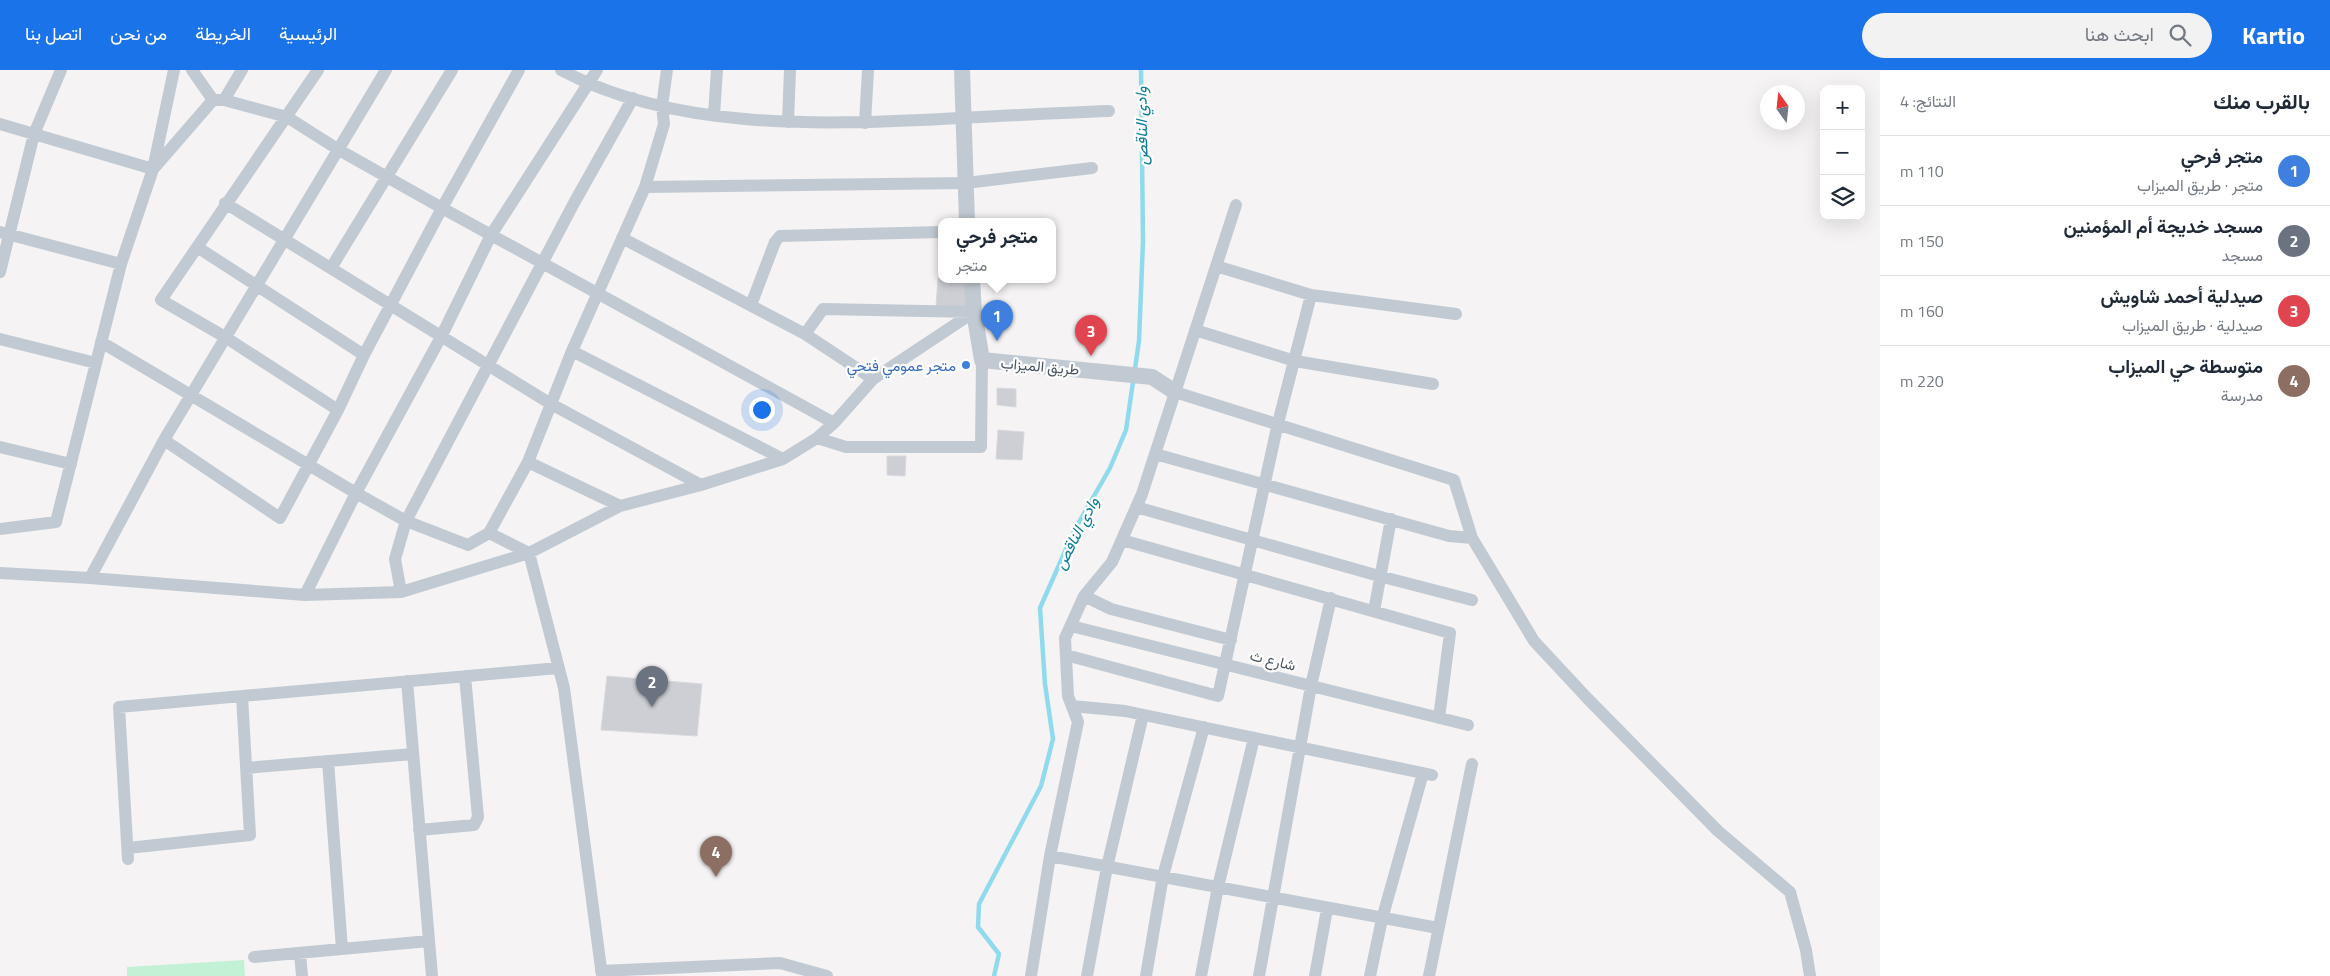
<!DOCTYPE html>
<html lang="ar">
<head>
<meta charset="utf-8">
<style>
  body { margin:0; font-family:"Titillium Web",Vazirmatn,sans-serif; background:#f2f2f3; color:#1f2937; direction:rtl }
  .controls { position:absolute; right:15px; top:15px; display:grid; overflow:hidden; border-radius:10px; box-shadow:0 5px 20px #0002 }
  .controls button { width:45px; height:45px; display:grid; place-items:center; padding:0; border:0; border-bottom:1px solid #e0e1e3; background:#fff; color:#1f2937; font:25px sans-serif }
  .compass { position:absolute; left:1760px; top:15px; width:45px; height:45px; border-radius:50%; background:#fff; box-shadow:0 5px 20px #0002; rotate:345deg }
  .you { position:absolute; left:761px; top:339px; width:18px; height:18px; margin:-12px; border:4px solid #fff; border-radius:50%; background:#1a73e8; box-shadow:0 0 0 8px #1a73e833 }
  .badge { display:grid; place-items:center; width:32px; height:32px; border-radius:50%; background:#1a73e8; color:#fff; font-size:16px; font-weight:700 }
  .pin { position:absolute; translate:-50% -41px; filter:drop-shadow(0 1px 2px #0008) }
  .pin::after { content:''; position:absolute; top:26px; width:18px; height:15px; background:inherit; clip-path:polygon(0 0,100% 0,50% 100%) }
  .popup { position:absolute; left:938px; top:148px; width:118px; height:65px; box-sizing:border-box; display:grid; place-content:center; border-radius:10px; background:#fff; filter:drop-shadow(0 1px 4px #0005); font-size:16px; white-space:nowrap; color:#747a83 }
  .popup b { font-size:19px; color:#1f2937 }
  .popup::after { content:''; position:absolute; left:50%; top:100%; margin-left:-10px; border:10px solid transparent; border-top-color:#fff }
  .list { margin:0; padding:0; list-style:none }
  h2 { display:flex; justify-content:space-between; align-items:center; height:65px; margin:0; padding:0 20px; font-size:21px }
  h2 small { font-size:16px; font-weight:400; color:#747a83 }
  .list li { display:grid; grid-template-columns:32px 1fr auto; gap:15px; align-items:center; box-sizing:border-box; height:70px; padding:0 20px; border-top:1px solid #e0e1e3 }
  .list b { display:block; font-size:19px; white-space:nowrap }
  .list p { margin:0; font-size:16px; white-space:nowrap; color:#747a83 }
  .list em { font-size:16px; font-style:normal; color:#747a83 }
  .icon { flex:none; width:28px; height:28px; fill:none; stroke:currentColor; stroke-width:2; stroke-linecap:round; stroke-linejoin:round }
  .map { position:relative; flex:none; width:1880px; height:906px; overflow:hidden; direction:ltr }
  header { display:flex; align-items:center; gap:30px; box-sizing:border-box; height:70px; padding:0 25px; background:#1a73e8; color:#fff }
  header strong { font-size:24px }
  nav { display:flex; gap:28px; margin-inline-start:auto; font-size:18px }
  .search { width:350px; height:45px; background:#f2f2f3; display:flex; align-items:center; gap:12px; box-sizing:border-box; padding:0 18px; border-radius:28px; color:#747a83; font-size:19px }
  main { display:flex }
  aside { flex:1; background:#fff }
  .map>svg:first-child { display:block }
</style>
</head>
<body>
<header>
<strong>Kartio</strong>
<div class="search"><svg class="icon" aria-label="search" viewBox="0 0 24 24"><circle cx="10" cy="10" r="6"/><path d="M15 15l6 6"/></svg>ابحث هنا</div>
<nav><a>الرئيسية</a><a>الخريطة</a><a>من نحن</a><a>اتصل بنا</a></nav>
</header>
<main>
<aside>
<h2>بالقرب منك<small>النتائج: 4</small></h2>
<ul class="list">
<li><span class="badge" style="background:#3f7fe0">1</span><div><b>متجر فرحي</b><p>متجر · طريق الميزاب</p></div><em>110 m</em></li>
<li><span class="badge" style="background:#6b7280">2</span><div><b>مسجد خديجة أم المؤمنين</b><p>مسجد</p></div><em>150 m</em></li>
<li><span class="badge" style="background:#e0444e">3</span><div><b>صيدلية أحمد شاويش</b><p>صيدلية · طريق الميزاب</p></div><em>160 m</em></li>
<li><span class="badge" style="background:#8d6e63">4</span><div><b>متوسطة حي الميزاب</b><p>مدرسة</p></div><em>220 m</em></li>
</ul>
</aside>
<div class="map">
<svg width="1880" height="906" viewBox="0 0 1880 906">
  <rect width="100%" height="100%" fill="#f5f3f3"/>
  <!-- green -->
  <path fill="#c3f1d5" d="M244 890 245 906H127V897Z"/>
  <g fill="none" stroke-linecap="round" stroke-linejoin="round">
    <!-- stream -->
    <path stroke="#90daee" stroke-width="4.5" d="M994 906 999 884 978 857 979 834 1041 716 1053 669 1045 614 1040 538 1074 461 1110 398 1126 360 1139 271 1143 171 1141 0"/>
  </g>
  <!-- building -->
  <path fill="#cdcfd5" stroke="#d7d9de" d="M938 208H942V210H970L971 237 936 236Z
    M997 318 1016 319V337L997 335Z
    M998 360 1024 362 1022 390 996 389Z
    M887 386H906L905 406 887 405Z
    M607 606 702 614 697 666 601 660Z"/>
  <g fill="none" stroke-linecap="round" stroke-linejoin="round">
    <!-- minor -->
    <path stroke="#c1cad2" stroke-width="12" d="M192 0 213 30
      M318 0 161 230 225 267 338 340
      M561 0C673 60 819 55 942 49 998 46 1053 43 1109 41
      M213 30H224L287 47 339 80 442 138 834 353
      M224 30 242 0
      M714 45 717 0
      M788 52 790 0
      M865 53 868 0
      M0 54 153 99
      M154 98 213 30
      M645 117 966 113 1092 98
      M225 133 551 334 701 415
      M0 162 121 194
      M622 168 805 264 873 309
      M197 177 364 285
      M1216 196 1311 225 1456 244
      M331 198 452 0
      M0 202 34 64 61 0
      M751 235 775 172 780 166 942 162
      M1195 260 1295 291 1433 314
      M805 264 823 239 974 242
      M0 269 96 293
      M101 272 356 423 406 451 468 475 489 463 528 392 572 281 645 117 664 54 662 36 667 0
      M572 281 783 389
      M1175 322 1454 410 1472 468 1534 571 1588 629 1718 761 1790 822 1806 880 1810 906
      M817 368 846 377H981L982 290
      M164 370 280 448 338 340 364 285 442 138 519 0
      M0 377 71 394
      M1155 384 1449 466 1472 468
      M528 392 620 436
      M1136 437 1379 506 1472 530
      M0 459 56 452 121 194 153 99 174 0
      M489 463 529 483 564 618 602 906
      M1122 470 1450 563 1439 648
      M0 503 90 508 305 525 401 522 529 483 620 436 701 415 783 389 817 368 834 353 873 309 974 242
      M90 508 164 370 386 0
      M401 522 395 489 406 451 574 133 633 28
      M305 525 356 423 442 265 491 165 597 0
      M1084 526 1111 539 1231 570
      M1374 541 1391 449
      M1071 556 1468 655
      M1066 585 1218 626 1278 353 1311 225
      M407 611 432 906
      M1072 636 1125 641 1432 705
      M328 691 342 879
      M246 698 413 684
      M419 760 474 755 478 747 465 606
      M128 778 250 765 242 626
      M1050 786 1438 858
      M128 789 119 637 558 598
      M300 883 302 906
      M254 887 429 871
      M601 901 780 893 827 906
      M1031 906 1050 786 1078 652 1068 626 1065 568 1084 526 1112 492 1142 424 1236 135
      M1087 906 1107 797 1143 645
      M1146 906 1163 806 1204 657
      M1201 906 1218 817 1254 668
      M1259 906 1311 616 1331 528
      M1315 906 1327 839
      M1370 906 1382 849 1423 703
      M1429 906 1472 694"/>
    <!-- tertiary -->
    <path stroke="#c1cad2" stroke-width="16" d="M962 0 967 152
      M972 210 974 242 982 290 1152 307 1175 322"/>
  </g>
  <!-- markers -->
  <circle fill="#3f7fe0" stroke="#fff" stroke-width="2" cx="966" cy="295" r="5"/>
  <g text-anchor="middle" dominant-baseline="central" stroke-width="4.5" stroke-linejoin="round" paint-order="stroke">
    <!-- shop labels -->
    <g font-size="15" fill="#366cbe" stroke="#fff" text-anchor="end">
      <text x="956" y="295">متجر عمومي فتحي</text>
    </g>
    <!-- street labels -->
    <g font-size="15" fill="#4a5661" stroke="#fff">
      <text transform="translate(1040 296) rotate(5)">طريق الميزاب</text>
      <text transform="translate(1273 590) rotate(14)">شارع ث</text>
    </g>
    <!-- water labels -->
    <g font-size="16" font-style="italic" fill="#0c7c9b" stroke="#fff">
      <text transform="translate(1141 56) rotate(-91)">وادي الناقص</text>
      <text transform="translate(1076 463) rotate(-63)">وادي الناقص</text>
    </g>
  </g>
</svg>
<div class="controls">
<button>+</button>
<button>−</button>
<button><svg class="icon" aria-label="layers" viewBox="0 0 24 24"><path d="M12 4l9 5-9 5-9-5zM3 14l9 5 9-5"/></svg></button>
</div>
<svg class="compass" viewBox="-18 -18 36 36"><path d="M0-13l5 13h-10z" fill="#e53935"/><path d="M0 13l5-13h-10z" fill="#747a83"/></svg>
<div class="you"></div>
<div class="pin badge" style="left:997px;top:271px;background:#3f7fe0">1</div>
<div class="popup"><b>متجر فرحي</b>متجر</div>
<div class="pin badge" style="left:652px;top:637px;background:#6b7280">2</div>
<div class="pin badge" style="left:1091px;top:286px;background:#e0444e">3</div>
<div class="pin badge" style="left:716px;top:807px;background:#8d6e63">4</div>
</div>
</main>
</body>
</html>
